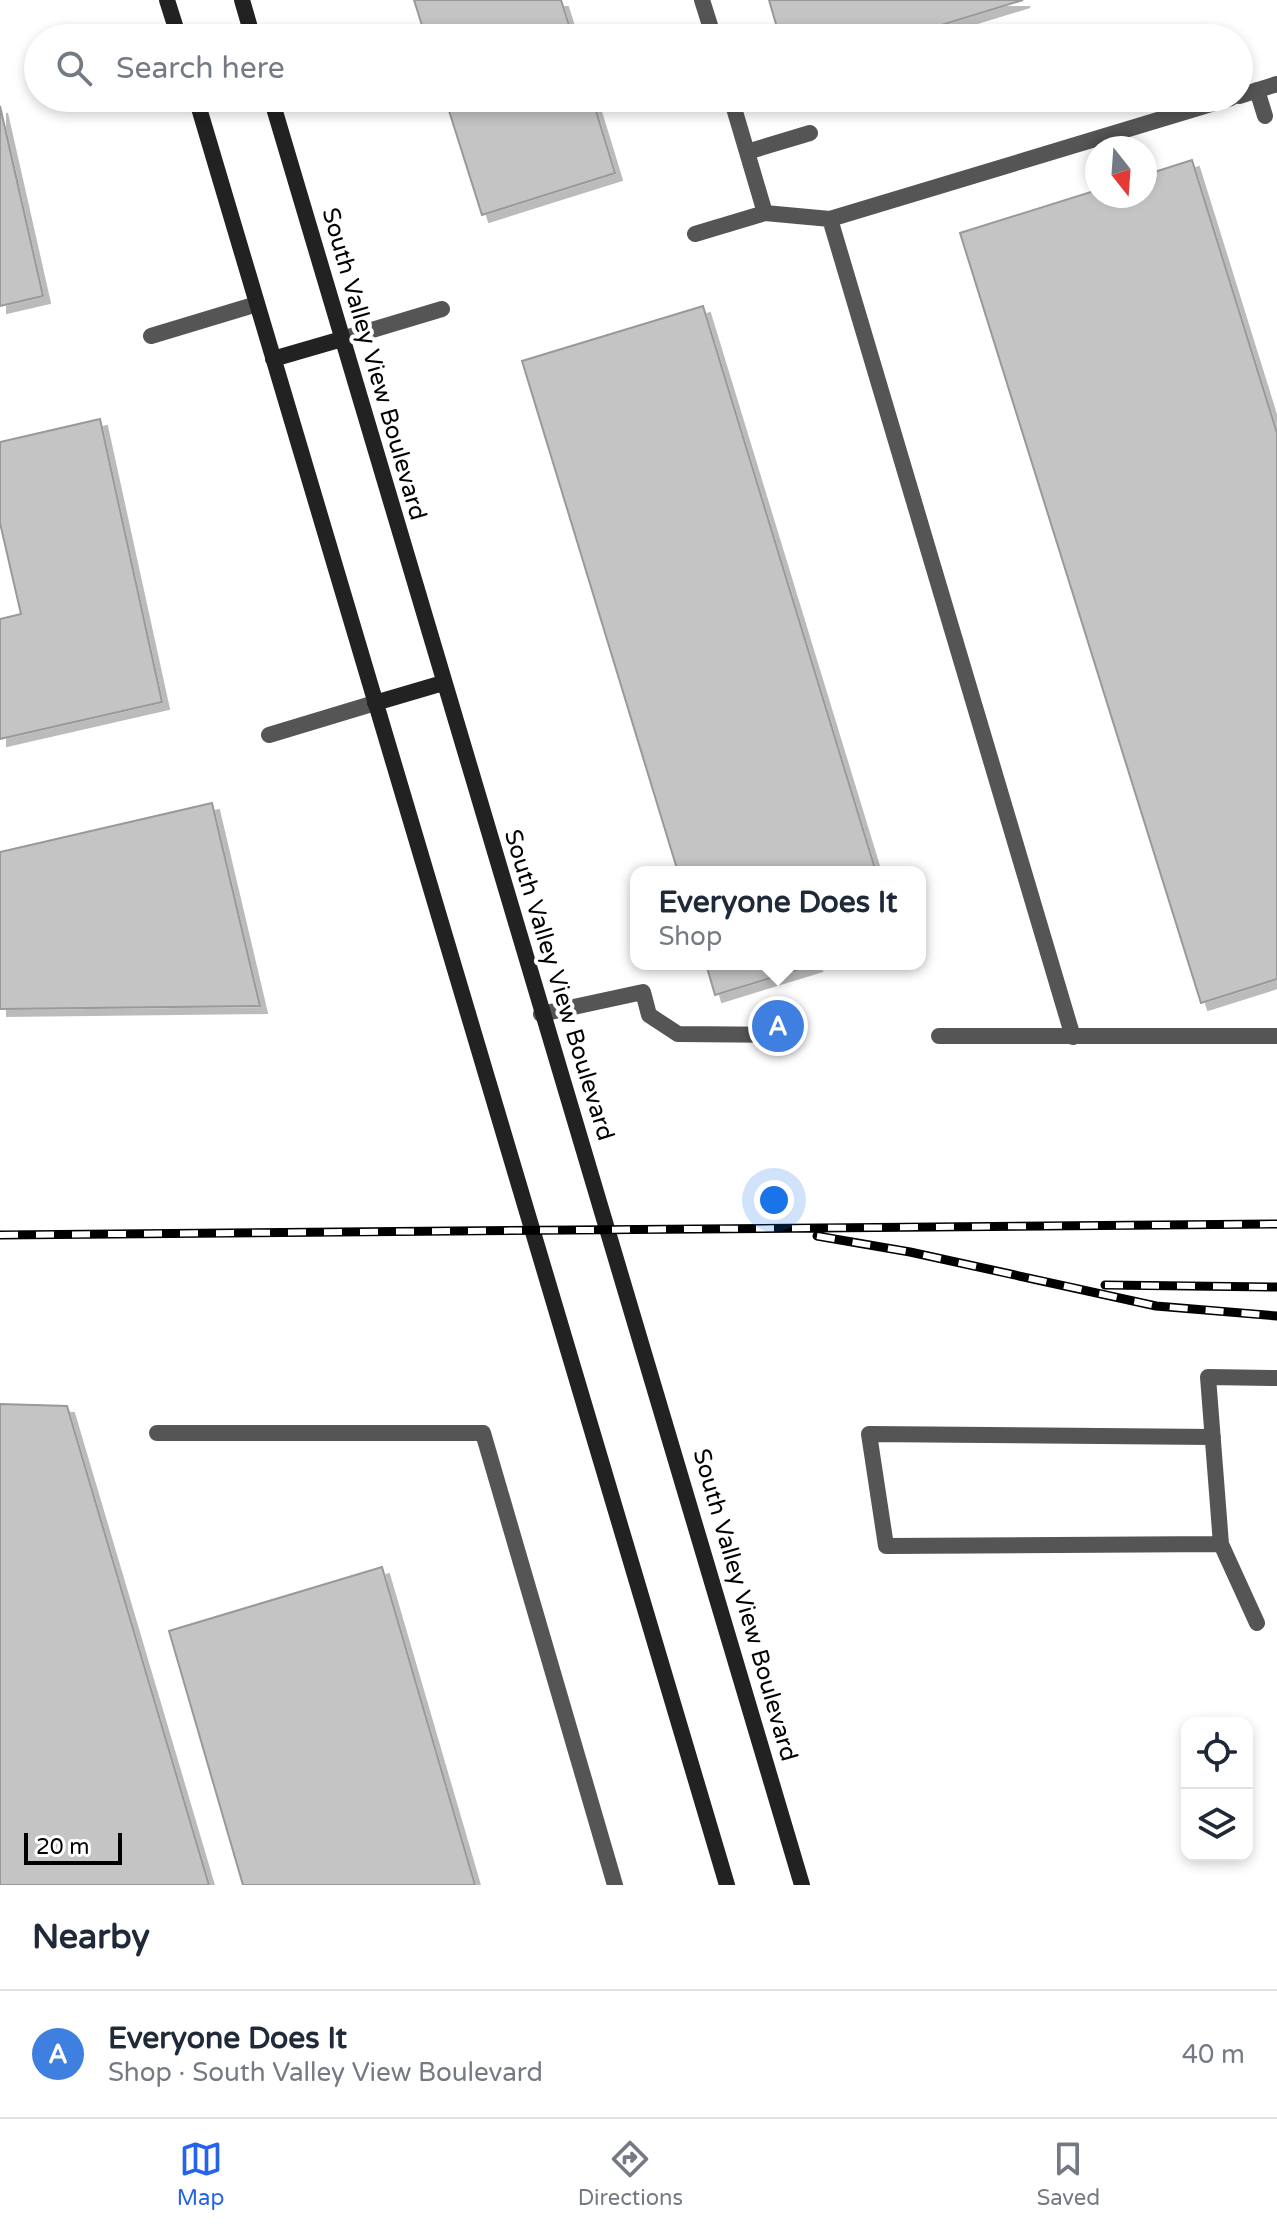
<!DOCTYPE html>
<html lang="en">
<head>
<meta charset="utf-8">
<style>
  body { margin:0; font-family:"Varela Round",sans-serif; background:#f2f2f3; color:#1f2937 }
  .controls { position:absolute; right:24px; bottom:24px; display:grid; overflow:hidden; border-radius:16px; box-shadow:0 4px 12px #0003 }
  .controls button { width:72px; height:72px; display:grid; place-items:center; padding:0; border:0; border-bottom:2px solid #e0e1e3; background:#fff; color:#1f2937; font:40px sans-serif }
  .compass { position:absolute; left:1085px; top:136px; width:72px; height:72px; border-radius:50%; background:#fff; box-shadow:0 4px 12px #0003; rotate:163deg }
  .scale { position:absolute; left:24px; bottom:20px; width:98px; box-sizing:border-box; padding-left:8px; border:4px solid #000; border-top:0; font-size:22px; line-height:28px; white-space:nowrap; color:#000; -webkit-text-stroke:6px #fff; paint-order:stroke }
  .you { position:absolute; left:774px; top:1200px; width:28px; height:28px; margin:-20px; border:6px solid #fff; border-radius:50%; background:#1a73e8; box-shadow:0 0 0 12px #1a73e833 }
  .badge { display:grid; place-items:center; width:52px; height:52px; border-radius:50%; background:#2563eb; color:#fff; font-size:26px; font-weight:700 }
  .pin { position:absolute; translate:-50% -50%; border:4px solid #fff; box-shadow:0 2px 8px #0006 }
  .popup { position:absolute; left:630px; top:866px; width:296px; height:104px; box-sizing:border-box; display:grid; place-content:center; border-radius:16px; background:#fff; filter:drop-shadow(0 2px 6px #0005); font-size:26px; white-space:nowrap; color:#747a83 }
  .popup b { font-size:30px; color:#1f2937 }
  .popup::after { content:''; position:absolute; left:50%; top:100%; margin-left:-16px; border:16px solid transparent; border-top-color:#fff }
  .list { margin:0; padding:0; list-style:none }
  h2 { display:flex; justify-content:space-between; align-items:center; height:104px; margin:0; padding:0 32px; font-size:34px }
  h2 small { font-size:26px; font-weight:400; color:#747a83 }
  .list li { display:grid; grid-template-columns:52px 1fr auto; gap:24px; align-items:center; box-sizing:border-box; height:128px; padding:0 32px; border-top:2px solid #e0e1e3 }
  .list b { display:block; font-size:30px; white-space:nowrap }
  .list p { margin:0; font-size:26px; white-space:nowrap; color:#747a83 }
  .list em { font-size:26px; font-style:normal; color:#747a83 }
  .icon { flex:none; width:44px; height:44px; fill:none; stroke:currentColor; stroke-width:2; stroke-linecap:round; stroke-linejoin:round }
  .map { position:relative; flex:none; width:1277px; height:1885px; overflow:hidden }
  .search { position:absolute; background:#fff; box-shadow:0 4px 12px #0003; left:24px; right:24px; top:24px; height:88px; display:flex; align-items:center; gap:20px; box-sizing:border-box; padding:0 28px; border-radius:44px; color:#747a83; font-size:30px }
  .sheet { height:232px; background:#fff }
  nav { display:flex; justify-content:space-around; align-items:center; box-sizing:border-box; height:112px; border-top:2px solid #e0e1e3; background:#fff; font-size:22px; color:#747a83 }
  nav a { display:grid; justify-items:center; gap:4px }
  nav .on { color:#2563eb }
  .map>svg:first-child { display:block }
</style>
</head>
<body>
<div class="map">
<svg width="1277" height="1885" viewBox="0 0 1277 1885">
  <defs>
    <filter id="shadow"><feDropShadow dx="7" dy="7" stdDeviation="0" flood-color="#0004"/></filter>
  </defs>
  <rect width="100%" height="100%" fill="#fff"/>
  <!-- building -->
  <path fill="#c4c4c4" stroke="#999" stroke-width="2" filter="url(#shadow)" d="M414 0H561L573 38H426Z
    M769 0H1023L899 38H780Z
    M445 98H592L615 173 482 215Z
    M0 106 43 296 0 306Z
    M1192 160 1277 433V979L1201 1003 960 233 1097 190V196H1145V175Z
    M703 306 876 872H678L522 361Z
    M100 419 162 702 0 739V619L21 614 0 523V442Z
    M212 803 260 1006 0 1009V852Z
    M706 964H816L715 995Z
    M0 1404 67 1406 209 1885H0Z
    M382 1567 475 1885H243L169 1631Z"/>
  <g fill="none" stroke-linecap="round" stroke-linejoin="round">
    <!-- lane -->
    <path stroke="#555" stroke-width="16" d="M702 0 714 38
      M1257 90 1265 116
      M1239 96 1277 84
      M747 152 810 133
      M765 213 830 219 1231 98
      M830 219 1073 1037
      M695 234 765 213 731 98
      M151 336 257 304
      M342 339 442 309
      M269 735 375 703
      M541 1014 643 992 649 1015 678 1034 791 1035
      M939 1036H1277
      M157 1433H483L615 1885
      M1213 1437 869 1434 886 1546 1221 1544
      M1257 1623 1221 1544 1208 1377 1277 1378"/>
    <!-- secondary -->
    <path stroke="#222" stroke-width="16" d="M167 0 179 38
      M242 0 253 38
      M196 98 727 1885
      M271 98 802 1885
      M273 359 342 339
      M375 703 443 683"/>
    <!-- rail casing -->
    <g stroke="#000" stroke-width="9">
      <path id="rail" d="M0 1235 1277 1224
        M817 1236 910 1252 1156 1306 1277 1316
        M1105 1285 1277 1287"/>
    </g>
    <!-- rail -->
    <use href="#rail" stroke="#fff" stroke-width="6" stroke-dasharray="18" stroke-linecap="butt"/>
  </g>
  <g text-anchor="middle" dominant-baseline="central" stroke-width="8" stroke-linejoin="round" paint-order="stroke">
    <!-- street labels -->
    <g font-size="24" fill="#000" stroke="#fff">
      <text transform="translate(374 364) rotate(74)">South Valley View Boulevard</text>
      <text transform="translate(559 985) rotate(73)">South Valley View Boulevard</text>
      <text transform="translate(745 1605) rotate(74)">South Valley View Boulevard</text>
    </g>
  </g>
</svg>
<div class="controls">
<button><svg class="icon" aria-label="locate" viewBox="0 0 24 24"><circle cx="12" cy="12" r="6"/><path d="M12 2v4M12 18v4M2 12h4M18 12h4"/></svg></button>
<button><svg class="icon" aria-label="layers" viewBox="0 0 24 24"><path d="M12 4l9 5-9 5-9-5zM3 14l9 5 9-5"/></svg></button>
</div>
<svg class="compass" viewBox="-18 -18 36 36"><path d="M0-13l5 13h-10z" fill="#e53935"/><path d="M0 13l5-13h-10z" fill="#747a83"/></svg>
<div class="scale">20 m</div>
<div class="you"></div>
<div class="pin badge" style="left:778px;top:1026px;background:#3f7fe0">A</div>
<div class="popup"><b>Everyone Does It</b>Shop</div>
<div class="search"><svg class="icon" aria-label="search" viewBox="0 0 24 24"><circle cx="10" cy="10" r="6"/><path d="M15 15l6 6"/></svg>Search here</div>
</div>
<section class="sheet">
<h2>Nearby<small></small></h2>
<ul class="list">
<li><span class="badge" style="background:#3f7fe0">A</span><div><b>Everyone Does It</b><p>Shop · South Valley View Boulevard</p></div><em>40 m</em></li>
</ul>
</section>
<nav>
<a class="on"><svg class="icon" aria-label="map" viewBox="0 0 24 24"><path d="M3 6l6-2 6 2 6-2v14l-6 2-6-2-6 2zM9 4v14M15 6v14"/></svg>Map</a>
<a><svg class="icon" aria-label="directions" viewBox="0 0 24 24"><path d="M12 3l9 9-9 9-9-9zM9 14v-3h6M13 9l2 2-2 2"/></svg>Directions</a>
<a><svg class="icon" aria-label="saved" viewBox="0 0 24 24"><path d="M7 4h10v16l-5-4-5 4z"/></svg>Saved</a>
</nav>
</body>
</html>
